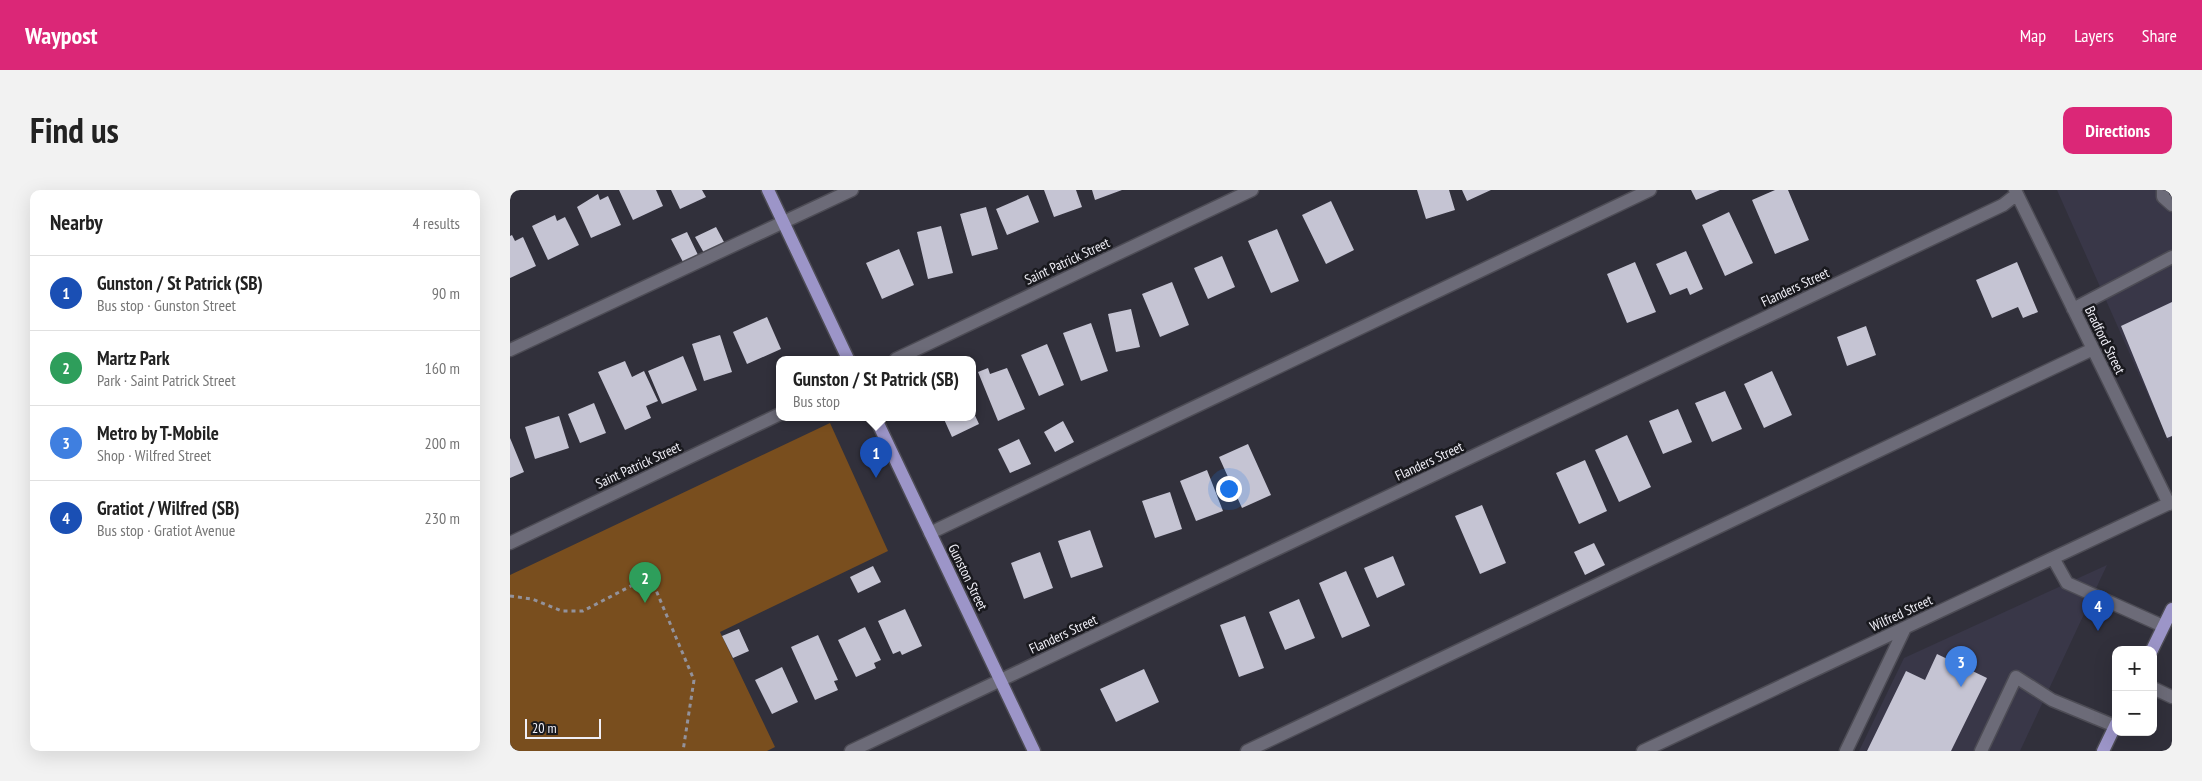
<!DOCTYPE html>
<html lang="en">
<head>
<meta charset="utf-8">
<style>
  body { margin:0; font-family:"PT Sans Narrow",sans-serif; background:#f2f2f2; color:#222 }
  .controls { position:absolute; right:15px; bottom:15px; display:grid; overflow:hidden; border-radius:10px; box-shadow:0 5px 20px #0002 }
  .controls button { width:45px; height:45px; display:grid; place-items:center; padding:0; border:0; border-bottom:1px solid #e0e0e0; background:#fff; color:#222; font:25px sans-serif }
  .scale { position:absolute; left:15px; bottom:12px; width:76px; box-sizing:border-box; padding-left:5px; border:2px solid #f0eff7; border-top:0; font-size:14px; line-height:18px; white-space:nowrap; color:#f0eff7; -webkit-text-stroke:4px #19191e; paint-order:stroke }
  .you { position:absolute; left:718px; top:298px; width:18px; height:18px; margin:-12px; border:4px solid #fff; border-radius:50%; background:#1a73e8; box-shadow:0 0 0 8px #1a73e833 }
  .badge { display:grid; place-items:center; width:32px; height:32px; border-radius:50%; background:#db2777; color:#fff; font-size:16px; font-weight:700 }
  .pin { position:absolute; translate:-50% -41px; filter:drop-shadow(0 1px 2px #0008) }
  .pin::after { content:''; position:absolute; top:26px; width:18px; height:15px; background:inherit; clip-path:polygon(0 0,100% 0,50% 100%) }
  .popup { position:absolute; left:266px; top:166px; width:200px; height:65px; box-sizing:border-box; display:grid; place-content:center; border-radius:10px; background:#fff; filter:drop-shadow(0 1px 4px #0005); font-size:16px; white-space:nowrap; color:#767676 }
  .popup b { font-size:19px; color:#222 }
  .popup::after { content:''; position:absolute; left:50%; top:100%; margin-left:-10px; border:10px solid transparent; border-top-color:#fff }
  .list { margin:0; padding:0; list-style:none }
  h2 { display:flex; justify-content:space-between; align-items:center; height:65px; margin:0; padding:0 20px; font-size:21px }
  h2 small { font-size:16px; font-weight:400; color:#767676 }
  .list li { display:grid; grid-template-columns:32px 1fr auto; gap:15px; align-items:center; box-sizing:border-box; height:75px; padding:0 20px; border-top:1px solid #e0e0e0 }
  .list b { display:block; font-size:19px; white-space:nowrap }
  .list p { margin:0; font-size:16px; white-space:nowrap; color:#767676 }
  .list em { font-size:16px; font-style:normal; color:#767676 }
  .map { position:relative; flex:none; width:1662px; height:561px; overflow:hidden; border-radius:10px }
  header { display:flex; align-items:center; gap:30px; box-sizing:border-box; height:70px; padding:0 25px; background:#db2777; color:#fff }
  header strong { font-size:24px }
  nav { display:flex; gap:28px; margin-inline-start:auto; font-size:18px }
  .intro { display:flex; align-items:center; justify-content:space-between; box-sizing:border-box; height:120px; padding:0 30px }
  h1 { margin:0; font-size:35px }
  .button { padding:12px 22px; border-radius:10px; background:#db2777; color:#fff; font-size:18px; font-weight:700 }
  main { display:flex; gap:30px; padding:0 30px }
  aside { flex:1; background:#fff; border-radius:10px; box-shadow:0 5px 20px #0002 }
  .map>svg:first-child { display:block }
</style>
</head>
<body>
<header>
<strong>Waypost</strong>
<nav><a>Map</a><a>Layers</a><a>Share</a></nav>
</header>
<div class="intro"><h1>Find us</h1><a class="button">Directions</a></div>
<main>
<aside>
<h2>Nearby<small>4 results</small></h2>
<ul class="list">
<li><span class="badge" style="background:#1a4fb4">1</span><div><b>Gunston / St Patrick (SB)</b><p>Bus stop · Gunston Street</p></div><em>90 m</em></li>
<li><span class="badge" style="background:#2e9e5b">2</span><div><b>Martz Park</b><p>Park · Saint Patrick Street</p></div><em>160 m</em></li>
<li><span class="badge" style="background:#3f7fe0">3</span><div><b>Metro by T-Mobile</b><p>Shop · Wilfred Street</p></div><em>200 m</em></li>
<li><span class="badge" style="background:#1a4fb4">4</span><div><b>Gratiot / Wilfred (SB)</b><p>Bus stop · Gratiot Avenue</p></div><em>230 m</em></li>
</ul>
</aside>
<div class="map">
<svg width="1662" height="561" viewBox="0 0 1662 561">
  <rect width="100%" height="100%" fill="#31303b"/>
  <!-- built -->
  <path fill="#393748" d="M1547 0H1662V246L1659 252Z
    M1597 375 1510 561H1349L1394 468Z"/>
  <!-- green -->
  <path fill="#794e1e" d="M320 233 378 361 210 442 265 557 257 561H0V385Z"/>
  <!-- building -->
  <path fill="#c5c4d3" d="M109 0H146L153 16 123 30Z
    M161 0H192L196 7 170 19Z
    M534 0H566L572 17 544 27Z
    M582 0H612L585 10Z
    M907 0H939L945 20 916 29Z
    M952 0H981L957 11Z
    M1181 0H1210L1186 10Z
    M1265 0H1278L1299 50 1265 64 1242 10Z
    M88 4 90 10 98 6 111 35 81 48 67 17Z
    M518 5 529 32 497 45 486 19Z
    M821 11 844 60 816 74 792 25Z
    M476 17 488 59 462 66 450 24Z
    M1219 22 1243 73 1215 86 1192 35Z
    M45 25 47 31 55 27 69 55 38 70 22 36Z
    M431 36 443 83 418 89 407 42Z
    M206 37 214 52 194 63 185 47Z
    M767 39 789 91 761 103 738 51Z
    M177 42 188 65 173 72 161 49Z
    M2 45 5 51 13 47 26 76 0 88V46Z
    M389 59 404 95 372 109 356 73Z
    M1176 61 1193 99 1180 105 1177 98 1160 105 1146 74Z
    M712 66 725 97 698 109 684 78Z
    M1125 72 1146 122 1117 133 1097 84Z
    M1507 72 1528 122 1513 128 1508 117 1482 128 1466 90Z
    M662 92 679 135 650 147 632 104Z
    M1662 112V246L1657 248 1611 136Z
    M621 119 630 157 606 162 598 124Z
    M257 127 271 159 237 174 223 142Z
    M581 133 598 181 571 191 553 143Z
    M1356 136 1366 165 1337 176 1327 147Z
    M210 145 222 182 194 191 182 154Z
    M537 154 554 195 529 206 511 165Z
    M173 166 187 200 152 214 138 181Z
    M115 171 122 187 134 181 148 211 136 216 141 228 115 240 88 182Z
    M478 178 480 184 497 178 515 219 488 231 468 182Z
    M1262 181 1282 225 1254 238 1234 194Z
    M1215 201 1232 239 1202 252 1185 213Z
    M84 213 96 243 70 253 58 224Z
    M462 219 469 234 442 247 433 227H462Z
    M1168 219 1182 252 1153 264 1139 231Z
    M49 226 59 258 25 269 15 237Z
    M553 231 564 252 545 262 534 242Z
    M1117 245 1141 297 1109 312 1085 260Z
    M0 248 14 282 0 288Z
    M509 249 521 274 500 283 488 259Z
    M738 254 761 305 732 318 709 267Z
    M1075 270 1097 321 1069 334 1046 283Z
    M697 280 713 321 686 331 670 291Z
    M660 302 672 339 645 348 632 311Z
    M972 315 996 373 970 384 945 326Z
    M580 340 593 377 561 388 548 351Z
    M1084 353 1095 375 1075 385 1064 362Z
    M530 362 543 398 514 409 501 373Z
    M883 366 895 395 867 408 854 378Z
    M363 376 371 392 348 403 340 387Z
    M836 381 860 436 832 448 809 393Z
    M789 409 805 448 775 460 759 422Z
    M395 419 412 456 392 465 390 461 383 464 368 431Z
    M735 426 754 478 729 487 710 435Z
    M355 437 371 470 364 473 366 478 346 487 328 450Z
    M229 439 239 461 223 468 212 446Z
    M308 445 328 490 324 491 328 500 305 510 281 457Z
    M1427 464 1477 488 1441 561H1357L1396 481 1415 490Z
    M272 477 288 512 262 524 245 490Z
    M634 479 649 512 606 532 590 499Z"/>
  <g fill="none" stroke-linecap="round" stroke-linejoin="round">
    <!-- minor casing -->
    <g stroke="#4d4c55" stroke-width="15">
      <path id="minor" d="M1505 0 1659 314
        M1653 0V7L1662 15
        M1563 119 1662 67
        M0 160 342 0
        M386 169 742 0
        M420 343 1140 0
        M0 353 270 224
        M1543 368 1557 393 1653 436
        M1643 498 1662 507
        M341 561 1493 15 1507 4
        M737 561 1583 159
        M1133 561 1662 312
        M1336 561 1395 438
        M1471 561 1506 487 1542 510 1605 536"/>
    </g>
    <!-- major casing -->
    <g stroke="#4d4c55" stroke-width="15">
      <path id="major" d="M258 0 338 169
        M365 227 524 561
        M1642 460 1662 419
        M1593 561 1606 534"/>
    </g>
    <!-- path -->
    <path stroke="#93929b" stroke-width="3" stroke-dasharray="4 4" stroke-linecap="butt" d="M0 406 22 409 52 421H73L140 386 184 490 173 561"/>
    <!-- minor -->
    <use href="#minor" stroke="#6c6b78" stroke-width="12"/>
    <!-- major -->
    <use href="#major" stroke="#9c95c8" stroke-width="12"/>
  </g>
  <g text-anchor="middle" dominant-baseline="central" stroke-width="5" stroke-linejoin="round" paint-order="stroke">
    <!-- street labels -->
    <g font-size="14" fill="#f0eff7" stroke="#19191e">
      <text transform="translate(557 71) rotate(-25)">Saint Patrick Street</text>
      <text transform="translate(1285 97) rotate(-25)">Flanders Street</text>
      <text transform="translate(1595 150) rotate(64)">Bradford Street</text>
      <text transform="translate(919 271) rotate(-25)">Flanders Street</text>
      <text transform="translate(128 275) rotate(-25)">Saint Patrick Street</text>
      <text transform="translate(458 387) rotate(64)">Gunston Street</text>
      <text transform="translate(1391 423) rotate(-25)">Wilfred Street</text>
      <text transform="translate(553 444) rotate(-25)">Flanders Street</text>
    </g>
  </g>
</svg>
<div class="controls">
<button>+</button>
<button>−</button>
</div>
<div class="scale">20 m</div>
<div class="you"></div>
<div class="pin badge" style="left:366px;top:288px;background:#1a4fb4">1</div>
<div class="popup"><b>Gunston / St Patrick (SB)</b>Bus stop</div>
<div class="pin badge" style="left:135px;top:413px;background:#2e9e5b">2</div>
<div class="pin badge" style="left:1451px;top:497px;background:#3f7fe0">3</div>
<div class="pin badge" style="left:1588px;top:441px;background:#1a4fb4">4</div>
</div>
</main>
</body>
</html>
